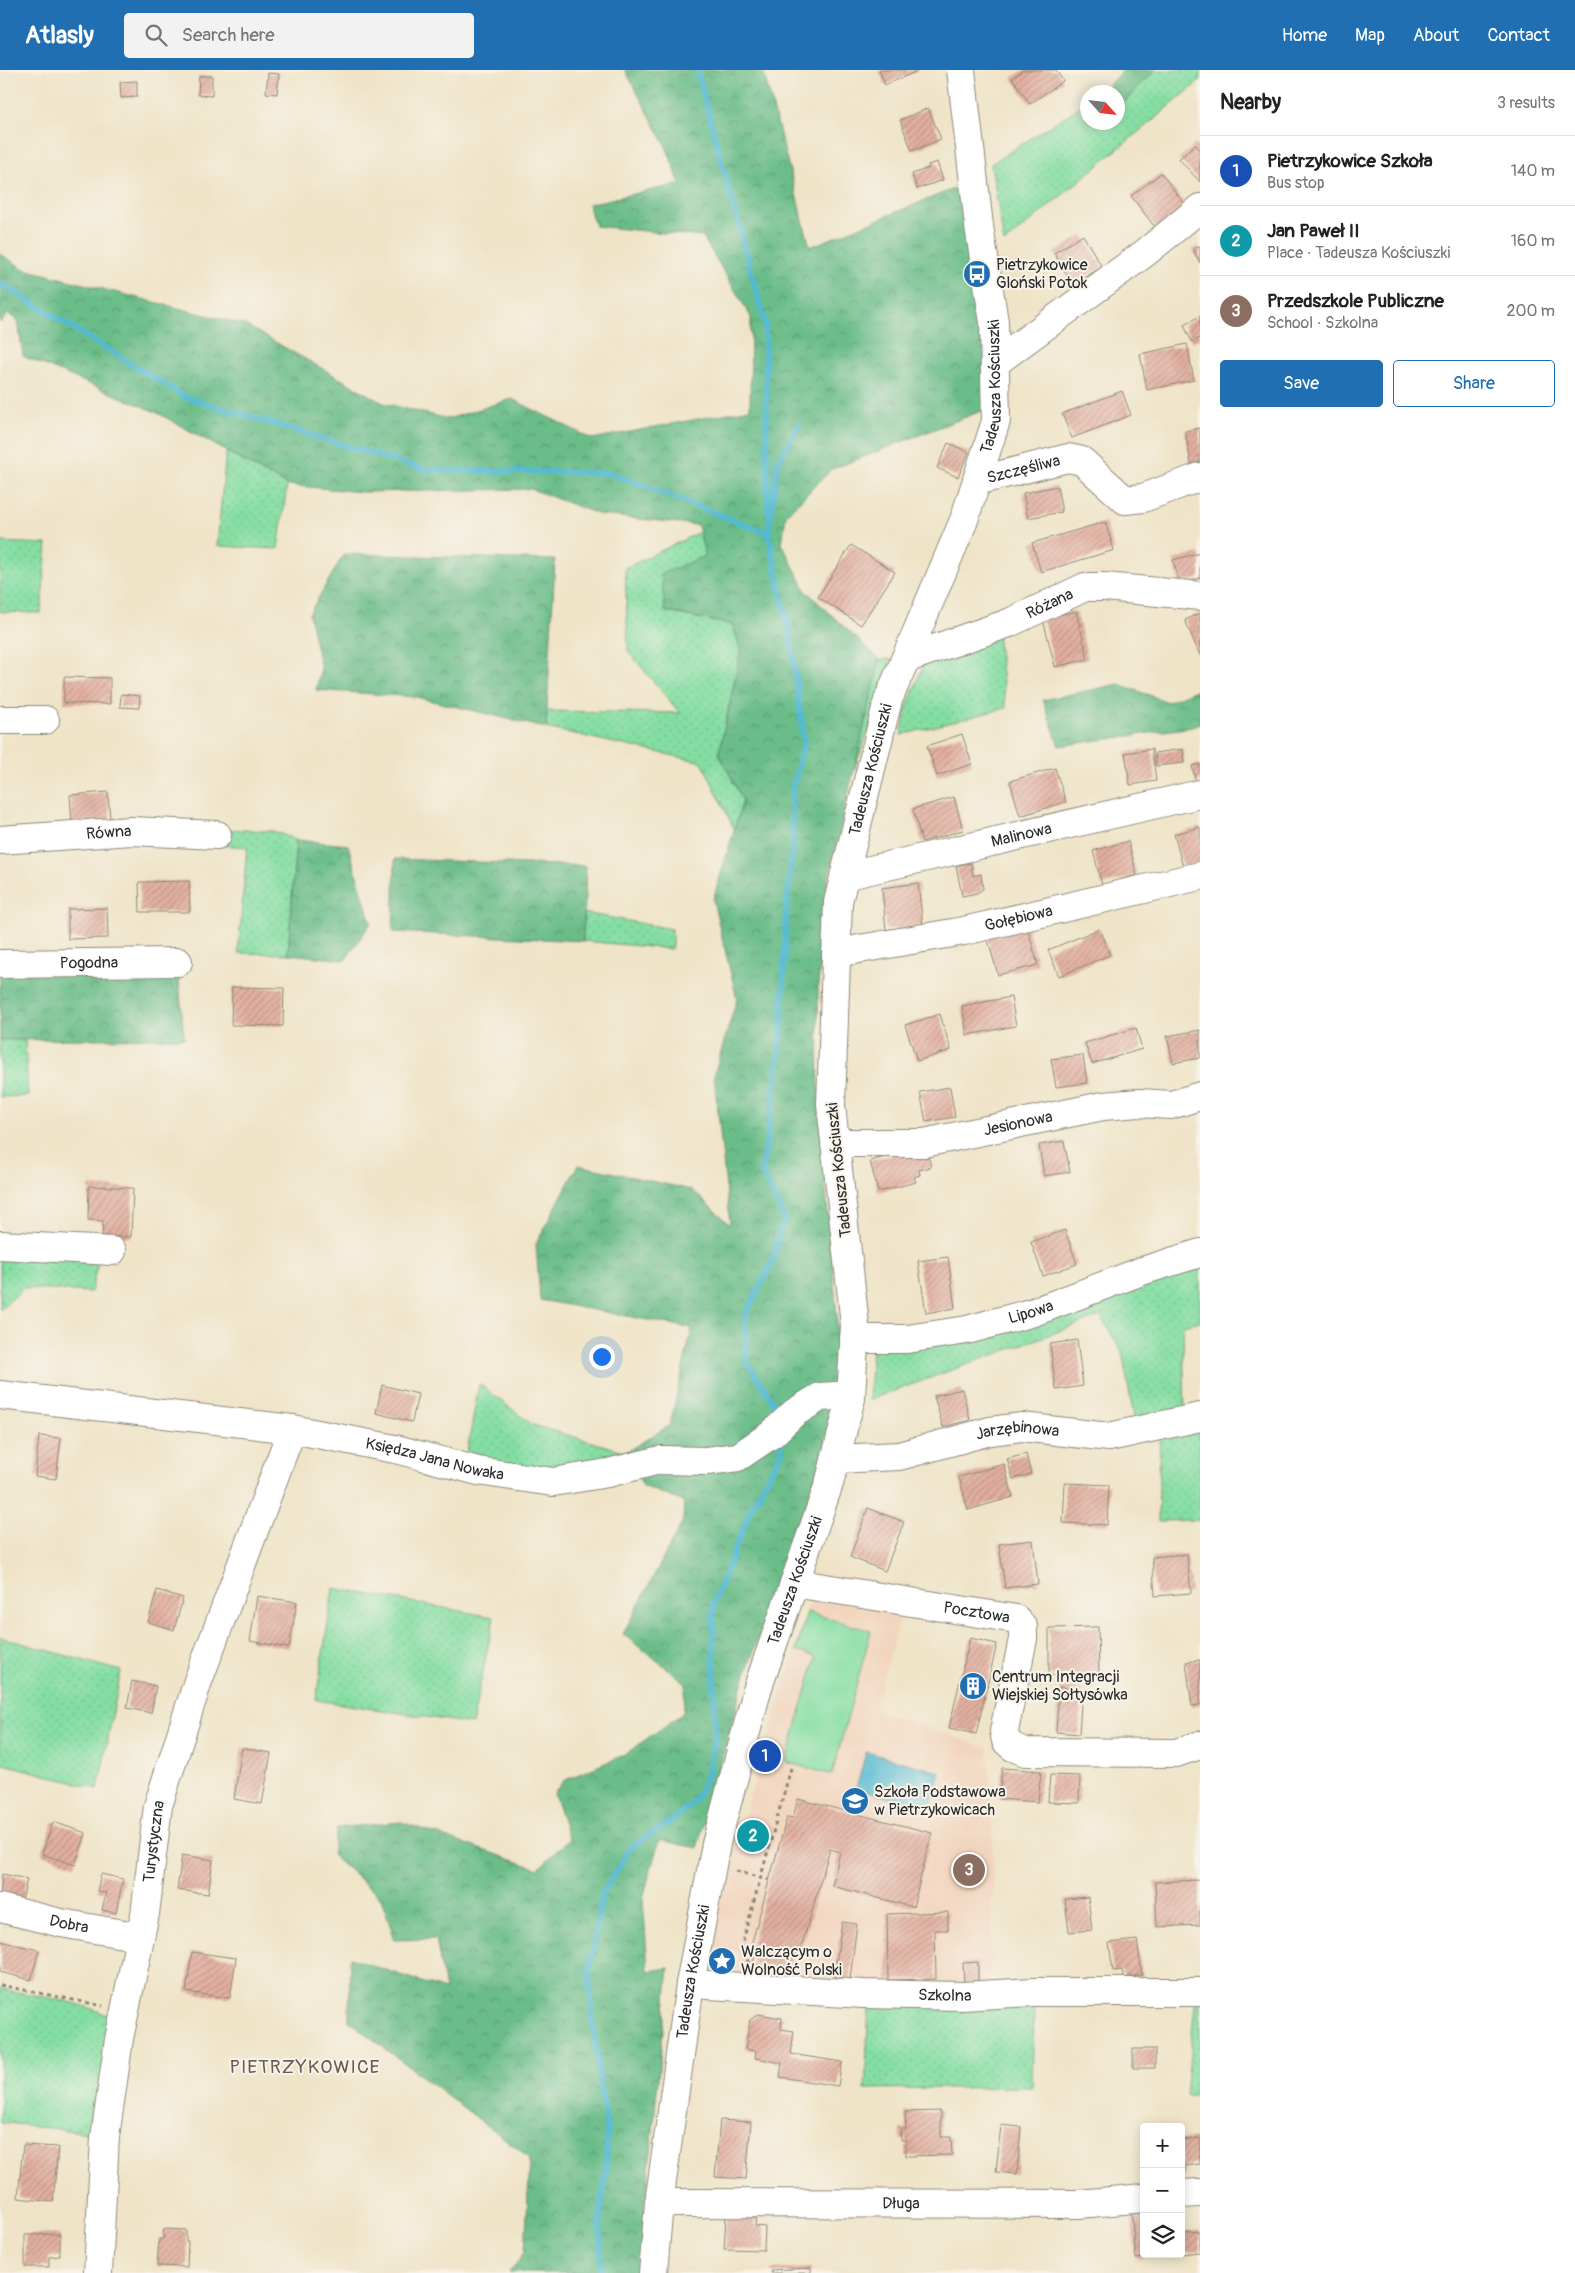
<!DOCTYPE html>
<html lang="en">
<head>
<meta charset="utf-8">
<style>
  body { margin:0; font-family:Pangolin,sans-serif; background:#f2f2f2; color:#222 }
  .controls { position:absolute; right:15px; bottom:15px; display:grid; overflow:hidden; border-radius:5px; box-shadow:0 2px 12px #0003 }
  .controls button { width:45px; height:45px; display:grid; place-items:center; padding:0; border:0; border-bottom:1px solid #e0e0e0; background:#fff; color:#222; font:25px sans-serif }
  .compass { position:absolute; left:1080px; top:15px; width:45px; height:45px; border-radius:50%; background:#fff; box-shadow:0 2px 12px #0003; rotate:117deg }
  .you { position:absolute; left:601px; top:1286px; width:18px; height:18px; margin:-12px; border:4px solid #fff; border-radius:50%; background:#1a73e8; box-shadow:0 0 0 8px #1a73e833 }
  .badge { display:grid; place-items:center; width:32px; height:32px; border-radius:50%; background:#1f6fb2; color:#fff; font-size:16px; font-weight:700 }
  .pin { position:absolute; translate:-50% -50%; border:2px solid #fff; box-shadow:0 1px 5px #0006 }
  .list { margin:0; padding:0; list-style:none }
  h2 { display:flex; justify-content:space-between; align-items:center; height:65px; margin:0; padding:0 20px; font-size:21px }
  h2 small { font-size:16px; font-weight:400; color:#767676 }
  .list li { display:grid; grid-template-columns:32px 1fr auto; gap:15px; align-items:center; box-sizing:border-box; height:70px; padding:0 20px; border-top:1px solid #e0e0e0 }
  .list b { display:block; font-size:19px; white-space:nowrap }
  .list p { margin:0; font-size:16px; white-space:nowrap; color:#767676 }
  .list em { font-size:16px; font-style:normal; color:#767676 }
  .actions { display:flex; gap:10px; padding:15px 20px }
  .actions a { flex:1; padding:11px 0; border:1px solid #1f6fb2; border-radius:5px; text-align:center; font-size:18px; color:#1f6fb2 }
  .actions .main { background:#1f6fb2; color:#fff }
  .icon { flex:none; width:28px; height:28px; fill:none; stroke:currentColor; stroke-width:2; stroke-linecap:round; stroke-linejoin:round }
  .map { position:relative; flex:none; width:1200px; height:2203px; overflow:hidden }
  header { display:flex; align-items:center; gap:30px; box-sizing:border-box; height:70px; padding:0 25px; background:#1f6fb2; color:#fff }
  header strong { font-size:24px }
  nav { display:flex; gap:28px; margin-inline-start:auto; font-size:18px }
  .search { width:350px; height:45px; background:#f2f2f2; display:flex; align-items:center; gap:12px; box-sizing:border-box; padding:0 18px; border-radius:5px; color:#767676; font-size:19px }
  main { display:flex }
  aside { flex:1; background:#fff }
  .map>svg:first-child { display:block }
</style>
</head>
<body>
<header>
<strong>Atlasly</strong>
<div class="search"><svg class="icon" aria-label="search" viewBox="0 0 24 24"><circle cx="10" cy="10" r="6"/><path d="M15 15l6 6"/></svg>Search here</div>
<nav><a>Home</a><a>Map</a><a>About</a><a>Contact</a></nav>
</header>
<main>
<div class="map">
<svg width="1200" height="2203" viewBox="0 0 1200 2203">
  <defs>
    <pattern id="grass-dots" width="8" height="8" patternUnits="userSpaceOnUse" patternTransform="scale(1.25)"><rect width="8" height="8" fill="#84dea3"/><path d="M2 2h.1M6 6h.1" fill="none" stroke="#72bf8c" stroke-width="1.8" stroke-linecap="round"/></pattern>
    <pattern id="forest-crowns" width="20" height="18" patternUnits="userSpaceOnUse" patternTransform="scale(1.25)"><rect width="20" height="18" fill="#6bbd89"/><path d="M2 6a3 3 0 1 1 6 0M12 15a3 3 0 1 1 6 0" fill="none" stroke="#589a70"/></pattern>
    <pattern id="building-hatch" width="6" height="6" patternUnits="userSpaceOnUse" patternTransform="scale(1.25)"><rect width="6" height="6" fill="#e3b0a0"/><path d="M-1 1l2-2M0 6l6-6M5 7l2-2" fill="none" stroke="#b88f83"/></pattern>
  </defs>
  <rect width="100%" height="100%" fill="#f7f3e8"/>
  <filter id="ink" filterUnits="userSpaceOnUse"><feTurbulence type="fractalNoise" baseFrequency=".02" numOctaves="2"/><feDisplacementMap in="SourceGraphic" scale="10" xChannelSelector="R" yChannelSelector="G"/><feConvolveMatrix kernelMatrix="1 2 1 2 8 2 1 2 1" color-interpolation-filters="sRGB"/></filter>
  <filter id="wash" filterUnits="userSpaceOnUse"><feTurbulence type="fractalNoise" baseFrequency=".0096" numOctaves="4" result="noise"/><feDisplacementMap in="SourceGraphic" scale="20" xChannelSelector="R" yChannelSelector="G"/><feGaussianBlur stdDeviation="1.12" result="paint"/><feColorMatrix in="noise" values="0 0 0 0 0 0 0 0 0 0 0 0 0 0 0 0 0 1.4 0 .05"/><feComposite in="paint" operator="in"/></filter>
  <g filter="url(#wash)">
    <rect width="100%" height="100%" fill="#efe4c8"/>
    <!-- built -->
    <path fill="#f2d5be" d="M811 1527 902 1544 874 1640 988 1678 994 1795 989 1920 734 1910 738 1882 712 1878 722 1821 731 1789Z"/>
    <!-- grass -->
    <path fill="url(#grass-dots)" stroke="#588467" d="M1155 0H1200V11L1004 173 991 94 1087 32 1088 52H1118V38Z
      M226 382 287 415 278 479 217 476Z
      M700 462 705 486 666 542 733 555 741 580 719 683 743 731 734 759 702 692 546 658 547 641 680 643 628 581 625 498Z
      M0 472 47 474 41 543 0 542Z
      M997 563 1006 638 901 665 907 636 924 594Z
      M891 589 873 649 854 700 880 590Z
      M222 759 273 761 296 770 288 884 238 883 247 777 221 775Z
      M584 843 672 859V879L583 871Z
      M0 970H25L28 1026 0 1027Z
      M0 1184 98 1191 91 1222 24 1218 0 1240Z
      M1200 1189V1251L1183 1255 1185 1344 1135 1353 1122 1282 1101 1246 869 1330 872 1274Z
      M479 1314 533 1355 626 1382 631 1392 560 1403 466 1387Z
      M1200 1352V1450L1158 1451 1160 1360Z
      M333 1518 494 1547 472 1654 316 1630Z
      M0 1567 121 1601 98 1719 0 1693Z
      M0 1919C34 1926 91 1931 117 1952L98 2064 0 2052Z
      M869 1932 1034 1933 1032 2017 865 2019Z
      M1195 1933H1200V2027L1186 2026Z"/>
    <!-- forest -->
    <path fill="url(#forest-crowns)" stroke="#4b745a" d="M625 0H763L810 177 963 115 977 217 989 338 832 399 786 445 782 474 806 521 880 590 826 818 818 916 819 1041 837 1246V1272L831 1349 821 1390 746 1603 697 1778 659 1770 643 1828 648 1901 669 1898 639 2203H509L525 2182 530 2088 349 1951 350 1888 445 1920 436 1869 395 1870 381 1828 332 1785 337 1758 401 1752 538 1799 569 1769 554 1724 563 1711 624 1685 683 1643 686 1613 623 1564 683 1451 684 1432 643 1416 626 1382 670 1355 692 1258 540 1230 536 1174 578 1095 692 1120 730 1155 714 1005 737 929 713 830 743 731 719 683 741 581 733 555 665 541 661 504 705 486 698 455 601 445 531 419 362 422 287 415 156 342 23 286 18 250 8 244 0 253V184L24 199 245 255 383 333 448 349 512 329 592 369 750 339 751 247 703 167 595 156 588 134 680 114 666 76Z
      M1123 0H1155L1118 39V22H1102Z
      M344 484 555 490 546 658 416 627 316 620 321 599 309 544Z
      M1119 614 1168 632 1200 618V653L1192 657 1059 676 1043 630Z
      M296 770 348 775 371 853 345 890 288 884Z
      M395 789 586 796 583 871 393 862Z
      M178 899 184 968 0 970V900Z"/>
    <!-- park -->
    <path fill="#84dea3" stroke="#588467" d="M807 1542 871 1561 832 1705 786 1692 816 1587 796 1581Z"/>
    <!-- water -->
    <path fill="#53bad1" stroke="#3f727e" d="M866 1682 940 1702 930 1739 856 1719Z"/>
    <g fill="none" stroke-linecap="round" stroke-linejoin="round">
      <!-- stream -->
      <path stroke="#53bad1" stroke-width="6" d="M697 0 765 253 768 442
        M0 213 185 327 426 400 609 403 768 463V460
        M776 1349 773 1332 747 1292 745 1246 772 1192 784 1148 762 1102 777 1003 782 953 786 844 793 773 792 720 804 672 790 563 768 463 778 391 799 354
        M601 2203 600 2147 606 2102 607 2062 594 1964 589 1901 602 1824 631 1777 674 1749 695 1730 708 1703 715 1665 713 1534 750 1441 782 1381 779 1368"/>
    </g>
    <g id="blocks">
      <!-- building -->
      <path fill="url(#building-hatch)" d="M879 0H920L885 15Z
        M1023 0H1056L1063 11 1030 34 1012 8Z
        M268 3 279 4 277 24 266 23Z
        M199 6H212V26L198 25Z
        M137 11V27L121 28 120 12Z
        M928 38 941 69 912 81 900 50Z
        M1195 74 1200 80V112L1179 89Z
        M937 92 943 110 917 119 912 104 929 98 928 95Z
        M1161 103 1187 137 1158 161 1131 126Z
        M1083 165 1102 197 1073 215 1054 183Z
        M1200 176V193L1193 179Z
        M1200 246V268L1192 272 1184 255Z
        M1187 274 1194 310 1147 320 1140 284Z
        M1122 321 1131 345 1072 368 1062 344Z
        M1200 358V392L1191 394 1185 361Z
        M948 373 969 382 958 407 937 398Z
        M1057 416 1062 442 1028 448 1023 423Z
        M1105 452 1114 480 1041 502 1032 473Z
        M851 475 895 502 861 555 818 527Z
        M1200 483V508L1180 514 1173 490Z
        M1076 541 1088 589 1055 597 1043 549Z
        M1200 543V586L1185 550Z
        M64 607 110 608V634L64 633Z
        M121 624 140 626 139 638 120 637Z
        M962 664 972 694 937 706 927 676Z
        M1152 679 1156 711 1130 715 1125 683Z
        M1183 679 1184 693 1156 696 1155 683Z
        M1200 694V711L1196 712 1192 696Z
        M1055 698 1066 732 1020 746 1010 711Z
        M108 722 110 750 72 753 70 725Z
        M954 727 963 760 922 772 913 739Z
        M1200 757V792L1183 797 1174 764Z
        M1128 771 1137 805 1102 815 1093 781Z
        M971 793 973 806 981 804 983 819 977 823 962 826 956 795Z
        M189 811 190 842H140L139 812Z
        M918 813 923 856 886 860 882 818Z
        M107 838 108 868 68 869V839Z
        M1027 856 1038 895 998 905 987 867Z
        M1099 859 1110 885 1059 906 1048 880Z
        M232 917 284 918 283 956 231 955Z
        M1011 927 1016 956 967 965 962 936Z
        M940 944 951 980 917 991 905 955Z
        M1136 958 1142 979 1092 994 1085 973Z
        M1200 960V988L1173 993 1167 966Z
        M1083 985 1087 1013 1056 1017 1051 989Z
        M950 1017 955 1047 926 1052 920 1022Z
        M1064 1071 1070 1102 1044 1106 1039 1075Z
        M908 1081H927L931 1097 919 1100 920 1105 914 1107 916 1112 878 1122 870 1091Z
        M89 1116 133 1118 131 1167 102 1166 103 1151 88 1150Z
        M1065 1160 1077 1194 1043 1206 1031 1172Z
        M948 1187 955 1238 926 1243 918 1191Z
        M1077 1270 1083 1316 1056 1320 1050 1274Z
        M382 1315 418 1324 412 1352 376 1343Z
        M962 1319 970 1350 943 1357 934 1326Z
        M39 1366 61 1368 56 1409 35 1406Z
        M1026 1384 1031 1404 1013 1409 1007 1389Z
        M1004 1394 1013 1427 968 1440 959 1407Z
        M1065 1413 1109 1415 1107 1455 1063 1453Z
        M868 1438 904 1452 885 1501 850 1487Z
        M1033 1470 1038 1514 1005 1518 999 1474Z
        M1187 1484 1191 1523 1155 1526 1152 1487Z
        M157 1520 183 1528 174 1560 148 1552Z
        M257 1526 297 1532 289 1578 250 1571Z
        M1098 1557 1099 1605H1049V1558Z
        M970 1568 997 1574 976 1664 949 1658Z
        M1200 1590V1635L1192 1636 1186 1592Z
        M132 1611 156 1616 151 1643 127 1638Z
        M1059 1617 1082 1619 1079 1664 1056 1662Z
        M242 1678 271 1683 262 1734 234 1729Z
        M1002 1698 1041 1701 1038 1732 999 1729Z
        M1050 1705 1080 1706 1079 1733 1048 1732Z
        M798 1729 932 1763 913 1837 832 1816 840 1782 830 1779 799 1885 793 1883 787 1903 753 1893 757 1876 752 1872 787 1747 793 1748Z
        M53 1752 86 1763 75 1795 42 1784Z
        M182 1785 213 1790 208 1824 177 1820Z
        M2 1804 27 1809 21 1834 0 1829Z
        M101 1804 123 1809 116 1843 102 1840 106 1823 97 1821Z
        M1200 1810V1855L1157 1857 1155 1812Z
        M1088 1827 1092 1860 1069 1862 1065 1829Z
        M948 1842V1860H935L936 1909 888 1910 887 1844Z
        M842 1852 857 1854 850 1909 834 1907Z
        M1137 1870 1142 1905 1124 1908 1122 1900 1113 1901 1109 1873Z
        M0 1871 39 1880 31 1910 0 1902Z
        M192 1882 236 1888 230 1928 186 1922Z
        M978 1892V1915H964L963 1893Z
        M758 1944 782 1948 781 1959 794 1961 791 1984 842 1992 838 2016 780 2007 782 1993 755 1988 756 1981 745 1979 750 1950Z
        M1133 1979H1155V1998H1133Z
        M941 2041V2067H951L952 2085 906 2086V2070H901L900 2059H906L905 2042Z
        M720 2050 751 2052 746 2109 715 2107Z
        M1001 2055 1021 2057 1017 2104 996 2102Z
        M1200 2068V2094L1184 2096 1185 2106H1181V2070Z
        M23 2075 58 2077 53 2132 18 2128Z
        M1144 2139V2184L1163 2186 1136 2189 1131 2140Z
        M726 2146 756 2148 755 2156 765 2157 764 2180 724 2179Z
        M164 2159 186 2160V2171H188L187 2197 157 2196 159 2169H163Z
        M1200 2161V2182L1181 2184V2163Z
        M60 2164V2186L49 2187V2197H25V2165Z
        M811 2198V2203H771V2200Z"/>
    </g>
  </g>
  <g filter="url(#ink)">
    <use href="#blocks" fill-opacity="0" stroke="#8d887a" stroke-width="1"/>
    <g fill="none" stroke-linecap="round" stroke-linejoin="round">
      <!-- minor casing -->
      <g stroke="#8d887a" stroke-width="30">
        <g id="minor">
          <path d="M995 293 1145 183 1200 138"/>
          <path id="s1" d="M977 411 1068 388 1082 391 1125 430 1143 428 1200 407"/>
          <path id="s2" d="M905 589 1009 553 1085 517H1105L1200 526"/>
          <path d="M0 650H45"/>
          <path id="s3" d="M0 770 131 761 217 765"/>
          <path id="s4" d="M844 806 1200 724"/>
          <path id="s5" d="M836 883 964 861 1200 806"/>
          <path id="s6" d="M0 894 178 892"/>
          <path id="s7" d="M835 1073H924L1103 1036 1139 1033 1171 1035 1200 1026"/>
          <path d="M0 1175 112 1181"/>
          <path id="s8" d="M854 1269H907L967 1260 1034 1242 1142 1201 1200 1183"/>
          <path id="s9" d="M0 1325 292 1359 400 1380 478 1401 553 1412 608 1403 660 1390 707 1391 738 1387 772 1364 794 1343 820 1327 835 1326 851 1328"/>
          <path id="s10" d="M835 1389 899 1386 990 1361 1022 1357 1109 1367 1200 1347"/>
          <path id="s11" d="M794 1513 1016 1549 1023 1557V1569L1004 1661 1006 1671 1013 1677 1025 1682 1176 1683 1200 1675"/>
          <path id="s12" d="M0 1838 61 1853 140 1867"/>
          <path id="s13" d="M690 1914 864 1924 962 1926 1034 1922H1200"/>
          <path d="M1181 2124 1200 2123"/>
          <path id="s14" d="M659 2133 1079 2134 1144 2128"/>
          <path id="s15" d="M98 2203 105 2067 119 1969 145 1844 158 1736 198 1611 292 1359"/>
          <path id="s16" d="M653 2203 659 2133 690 1914 716 1774 758 1617 829 1414 851 1328 855 1255 831 1035 838 832 888 630 964 450 996 351 994 252 979 156 961 0"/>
        </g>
      </g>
      <!-- path -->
      <path stroke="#8d887a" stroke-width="3" stroke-dasharray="4 4" stroke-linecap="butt" d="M736 1801 769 1810
        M749 1893 741 1878 791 1698
        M0 1915 103 1936"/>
      <!-- minor -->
      <use href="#minor" stroke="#fff" stroke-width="28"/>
    </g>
  </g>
  <!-- icons -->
  <defs>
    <g id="bus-disc" transform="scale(1.4375)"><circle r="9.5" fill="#1f6fb2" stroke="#f7f3e8"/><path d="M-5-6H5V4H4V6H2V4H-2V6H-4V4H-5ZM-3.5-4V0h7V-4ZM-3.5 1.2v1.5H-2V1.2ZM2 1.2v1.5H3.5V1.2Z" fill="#fff"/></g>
    <g id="building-disc" transform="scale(1.4375)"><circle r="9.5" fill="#1f6fb2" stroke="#f7f3e8"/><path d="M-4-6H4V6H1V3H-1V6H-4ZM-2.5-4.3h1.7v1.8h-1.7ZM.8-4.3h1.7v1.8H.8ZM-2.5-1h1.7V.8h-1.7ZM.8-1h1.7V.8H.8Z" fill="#fff"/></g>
    <g id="school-disc" transform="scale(1.4375)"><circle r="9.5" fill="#1f6fb2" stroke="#f7f3e8"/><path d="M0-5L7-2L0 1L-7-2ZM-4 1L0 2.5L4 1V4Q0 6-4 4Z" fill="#fff"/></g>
    <g id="sight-disc" transform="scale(1.4375)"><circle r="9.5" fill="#1f6fb2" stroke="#f7f3e8"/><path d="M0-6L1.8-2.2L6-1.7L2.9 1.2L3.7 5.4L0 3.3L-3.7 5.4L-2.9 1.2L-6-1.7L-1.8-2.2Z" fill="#fff"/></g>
  </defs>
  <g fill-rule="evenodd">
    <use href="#bus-disc" x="977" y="204"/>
    <use href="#building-disc" x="973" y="1616"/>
    <use href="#school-disc" x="855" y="1731"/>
    <use href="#sight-disc" x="722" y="1891"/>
  </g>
  <g text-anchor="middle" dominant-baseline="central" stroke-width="4" stroke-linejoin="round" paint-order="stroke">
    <!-- poi labels -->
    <g font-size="16" fill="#2b2b2b" stroke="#f7f3e8" text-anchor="start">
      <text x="996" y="195">Pietrzykowice<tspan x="996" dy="18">Gloński Potok</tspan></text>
      <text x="992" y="1607">Centrum Integracji<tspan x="992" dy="18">Wiejskiej Sołtysówka</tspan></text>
      <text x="874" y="1722">Szkoła Podstawowa<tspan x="874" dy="18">w Pietrzykowicach</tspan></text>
      <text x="741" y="1882">Walczącym o<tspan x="741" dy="18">Wolność Polski</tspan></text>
    </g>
    <!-- street labels -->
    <g font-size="16" fill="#2b2b2b" stroke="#f7f3e8">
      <text stroke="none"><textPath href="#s16" startOffset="1939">Tadeusza Kościuszki</textPath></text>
      <text stroke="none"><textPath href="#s1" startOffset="48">Szczęśliwa</textPath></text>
      <text stroke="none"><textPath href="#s2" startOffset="155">Różana</textPath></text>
      <text stroke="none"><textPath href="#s16" startOffset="1534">Tadeusza Kościuszki</textPath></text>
      <text stroke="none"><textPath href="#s3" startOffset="109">Równa</textPath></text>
      <text stroke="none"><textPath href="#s4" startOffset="182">Malinowa</textPath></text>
      <text stroke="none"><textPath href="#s5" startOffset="186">Gołębiowa</textPath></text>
      <text stroke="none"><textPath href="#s6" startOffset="89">Pogodna</textPath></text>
      <text stroke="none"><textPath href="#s7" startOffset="185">Jesionowa</textPath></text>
      <text transform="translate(839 1100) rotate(-96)">Tadeusza Kościuszki</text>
      <text stroke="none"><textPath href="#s8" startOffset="180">Lipowa</textPath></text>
      <text stroke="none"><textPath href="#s10" startOffset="186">Jarzębinowa</textPath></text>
      <text stroke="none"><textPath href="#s9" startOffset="440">Księdza Jana Nowaka</textPath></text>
      <text stroke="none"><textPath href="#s16" startOffset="709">Tadeusza Kościuszki</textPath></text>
      <text stroke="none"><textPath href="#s11" startOffset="185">Pocztowa</textPath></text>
      <text stroke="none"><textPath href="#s15" startOffset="436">Turystyczna</textPath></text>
      <text stroke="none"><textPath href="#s12" startOffset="71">Dobra</textPath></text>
      <text stroke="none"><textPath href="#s16" startOffset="304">Tadeusza Kościuszki</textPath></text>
      <text stroke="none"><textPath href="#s13" startOffset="255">Szkolna</textPath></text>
      <text stroke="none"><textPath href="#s14" startOffset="242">Długa</textPath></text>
    </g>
    <!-- quarter labels -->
    <g font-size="19" letter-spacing="1" fill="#6b5a54" stroke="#f7f3e8">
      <text x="305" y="1997">PIETRZYKOWICE</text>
    </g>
  </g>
</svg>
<div class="controls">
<button>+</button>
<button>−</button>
<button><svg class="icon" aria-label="layers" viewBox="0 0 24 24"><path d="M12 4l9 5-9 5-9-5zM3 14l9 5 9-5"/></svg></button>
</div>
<svg class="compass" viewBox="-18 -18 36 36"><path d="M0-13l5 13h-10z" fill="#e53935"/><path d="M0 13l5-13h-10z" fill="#767676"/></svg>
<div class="you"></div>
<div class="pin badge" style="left:765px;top:1686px;background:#1a4fb4">1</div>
<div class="pin badge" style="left:753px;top:1766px;background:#0f9aa8">2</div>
<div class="pin badge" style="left:969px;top:1800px;background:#8d6e63">3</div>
</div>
<aside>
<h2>Nearby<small>3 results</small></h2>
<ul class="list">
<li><span class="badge" style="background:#1a4fb4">1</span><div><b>Pietrzykowice Szkoła</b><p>Bus stop</p></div><em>140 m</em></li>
<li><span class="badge" style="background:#0f9aa8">2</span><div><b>Jan Paweł II</b><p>Place · Tadeusza Kościuszki</p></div><em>160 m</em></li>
<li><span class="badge" style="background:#8d6e63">3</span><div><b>Przedszkole Publiczne</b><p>School · Szkolna</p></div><em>200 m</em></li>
</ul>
<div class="actions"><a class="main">Save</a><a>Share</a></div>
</aside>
</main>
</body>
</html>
